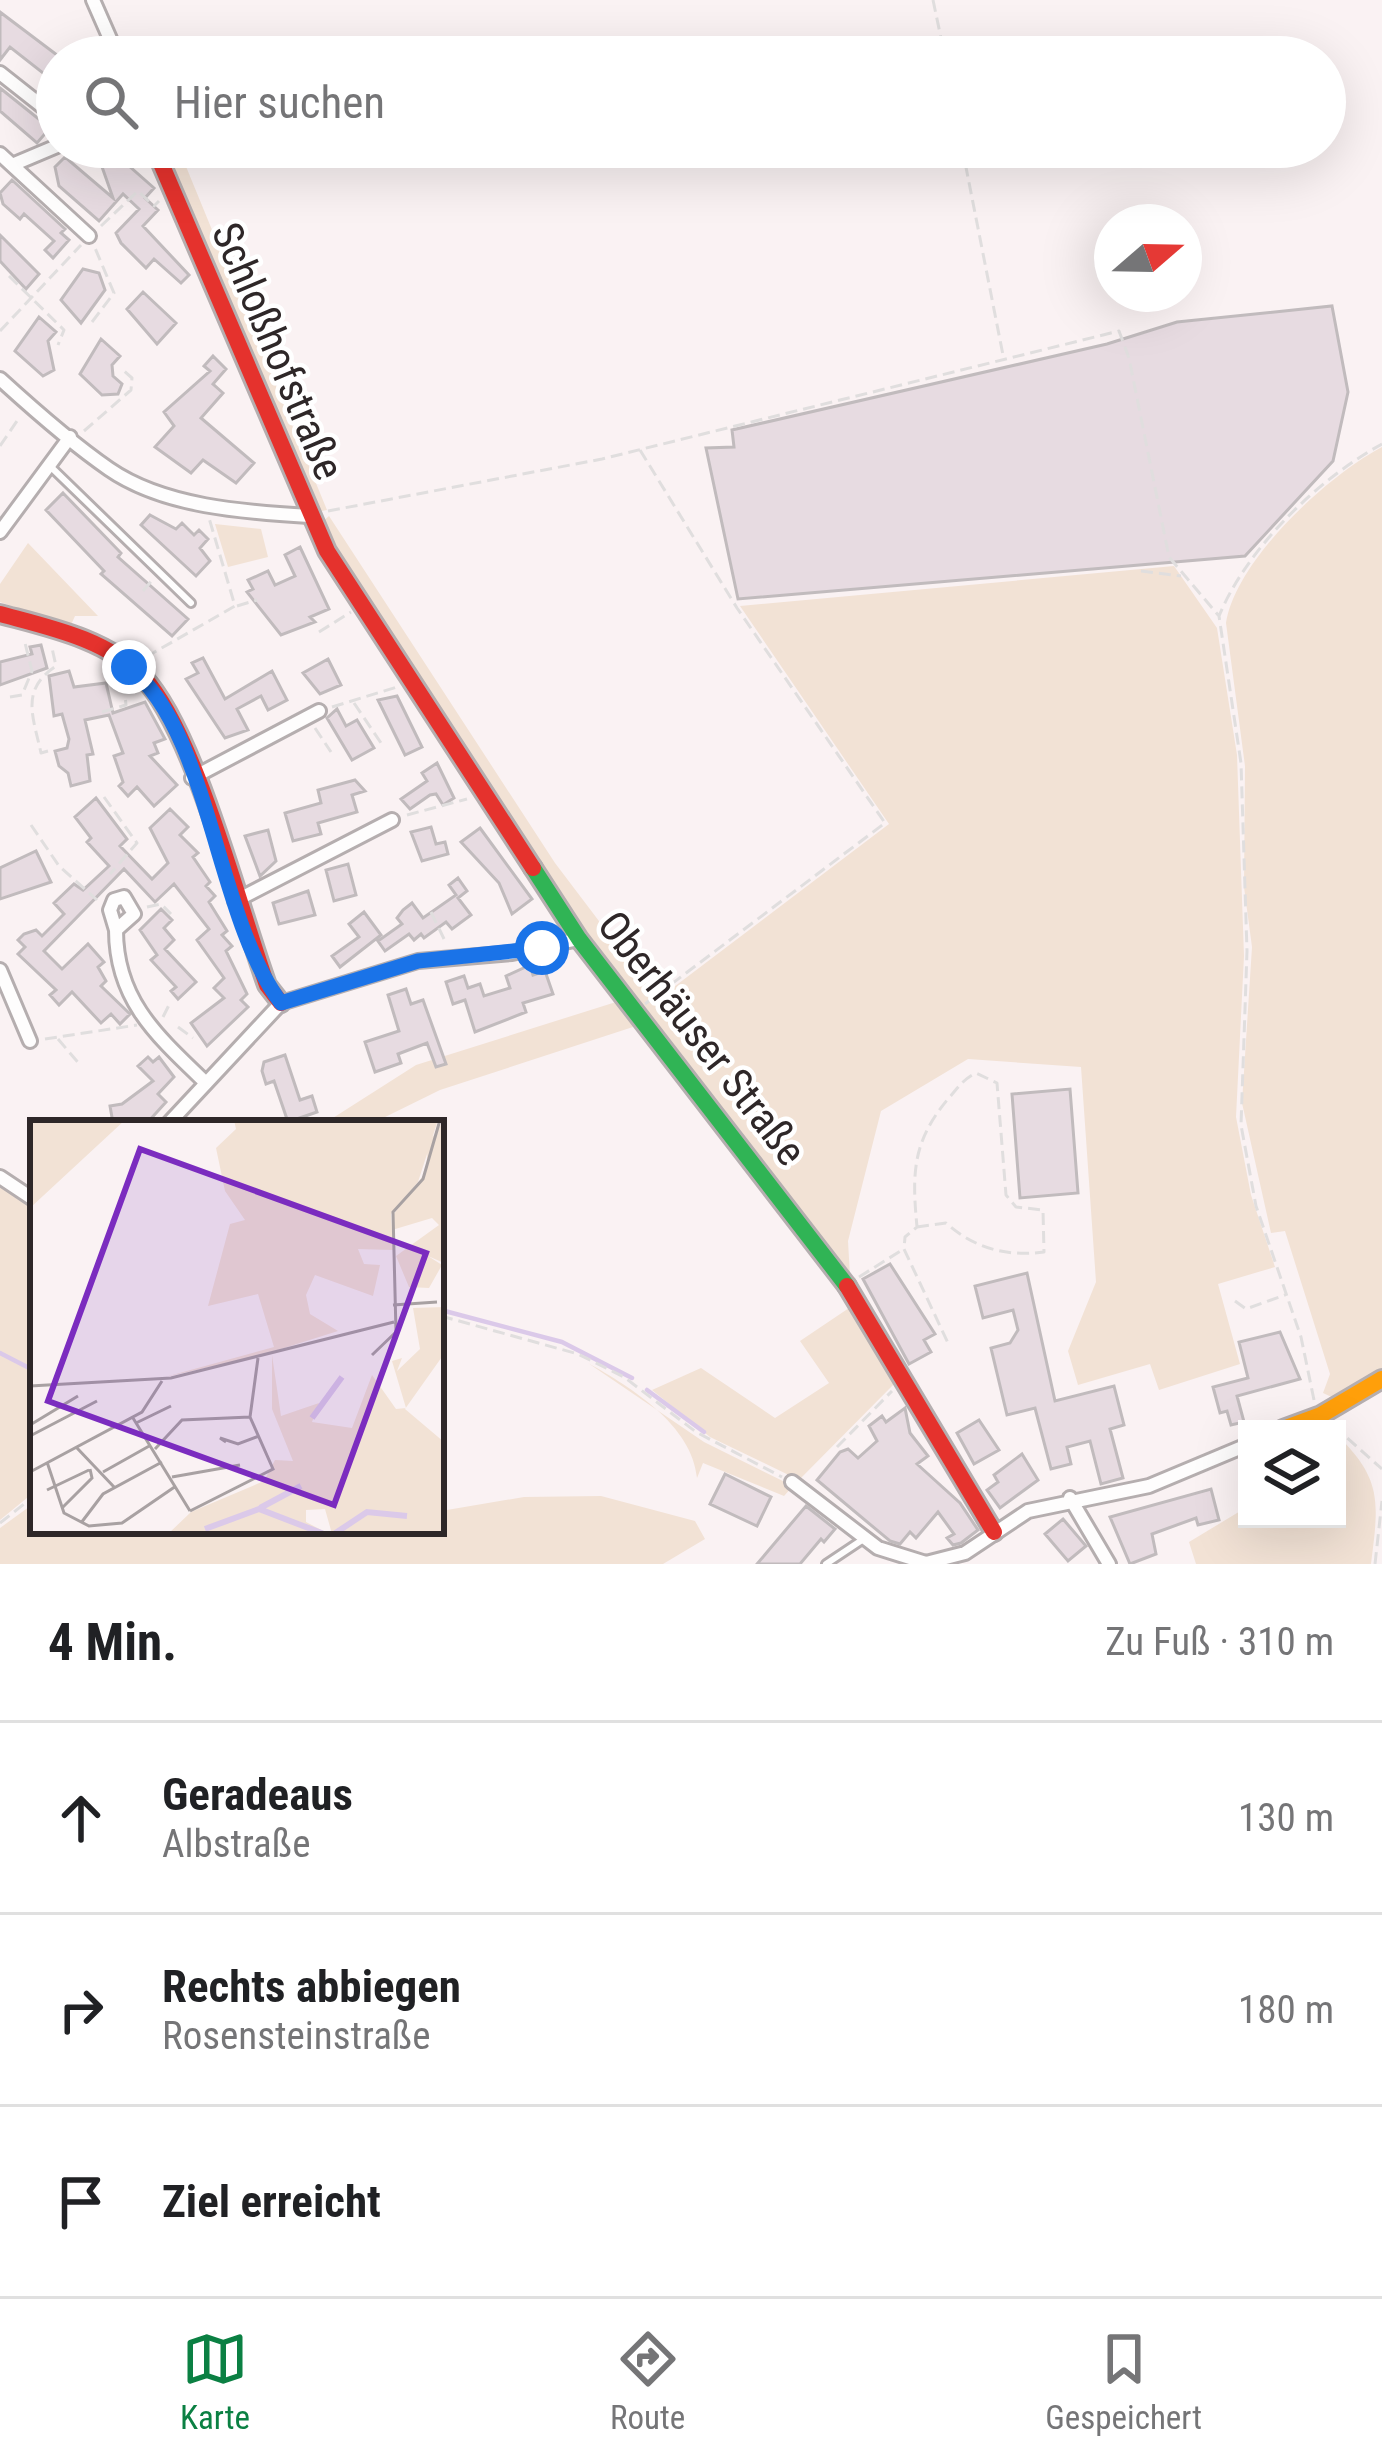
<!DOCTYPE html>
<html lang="de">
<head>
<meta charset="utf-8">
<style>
  body { margin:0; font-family:"Roboto Condensed",sans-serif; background:#f2f2f2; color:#202124 }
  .controls { position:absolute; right:36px; bottom:36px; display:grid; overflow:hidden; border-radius:0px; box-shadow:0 12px 48px #0002 }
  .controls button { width:108px; height:108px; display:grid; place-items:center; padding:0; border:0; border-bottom:3px solid #e0e0e0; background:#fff; color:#202124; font:60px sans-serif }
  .compass { position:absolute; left:1094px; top:204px; width:108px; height:108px; border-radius:50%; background:#fff; box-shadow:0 12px 48px #0002; rotate:70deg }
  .stop { position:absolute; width:36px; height:36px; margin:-27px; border:9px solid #1a73e8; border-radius:50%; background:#fff }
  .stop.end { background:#1a73e8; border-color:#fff; box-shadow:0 3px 12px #0008 }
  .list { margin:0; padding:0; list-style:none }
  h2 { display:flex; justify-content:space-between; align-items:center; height:156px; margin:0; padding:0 48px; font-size:51px }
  h2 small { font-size:39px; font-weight:400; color:#757577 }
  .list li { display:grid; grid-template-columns:78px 1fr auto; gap:36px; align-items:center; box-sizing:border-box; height:192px; padding:0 48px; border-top:3px solid #e0e0e0 }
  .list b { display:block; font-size:45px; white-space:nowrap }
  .list p { margin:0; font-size:39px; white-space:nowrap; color:#757577 }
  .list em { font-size:39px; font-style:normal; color:#757577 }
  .icon { flex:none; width:66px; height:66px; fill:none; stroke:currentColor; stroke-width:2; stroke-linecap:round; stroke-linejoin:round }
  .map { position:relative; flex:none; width:1382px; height:1564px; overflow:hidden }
  .search { position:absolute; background:#fff; box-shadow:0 12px 48px #0002; left:36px; right:36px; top:36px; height:132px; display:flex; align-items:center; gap:30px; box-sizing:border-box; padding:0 42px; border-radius:66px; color:#757577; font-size:45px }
  .sheet { height:732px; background:#fff }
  nav { display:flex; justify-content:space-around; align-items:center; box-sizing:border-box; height:168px; border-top:3px solid #e0e0e0; background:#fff; font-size:33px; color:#757577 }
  nav a { display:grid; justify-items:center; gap:6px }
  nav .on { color:#0b8043 }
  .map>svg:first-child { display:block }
</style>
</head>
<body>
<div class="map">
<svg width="1382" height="1564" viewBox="0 0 1382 1564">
  <rect width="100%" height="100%" fill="#faf2f3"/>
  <!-- green -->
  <path fill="#f2e2d5" d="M165 147H178L327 510 316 512Z
    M1382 447V1372L1336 1399 1323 1393 1330 1374 1285 1231 1271 1233 1242 1103 1252 947 1244 887 1245 766 1226 623C1236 560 1327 476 1382 447Z
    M329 516 555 863 658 999 889 824 740 606 1174 566 1217 628 1237 755 1244 956 1236 1117 1251 1195 1275 1267 1218 1284 1240 1364 1159 1390 1150 1364 1078 1385 1068 1351 1096 1282 1081 1067 968 1059 881 1111 848 1241 850 1276 590 938 449 730 321 523Z
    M215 524 261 529 268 557 228 567Z
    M28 543 98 616H75L70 627 0 602V584Z
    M616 1002 636 1026 440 1090 373 1123H325L416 1065Z
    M0 1187 33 1206V1493L0 1520Z
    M852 1306 897 1381 799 1480 710 1437 652 1390 701 1368 775 1418 829 1383 800 1341Z
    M588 1363 704 1442 793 1486 784 1496 703 1463 697 1478C692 1425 632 1388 588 1363Z
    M1337 1435C1382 1479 1379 1501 1371 1564H1196L1189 1542 1247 1507V1519H1337Z
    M601 1496 695 1521 705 1539 663 1564H0V1528L33 1504V1531H441V1511L524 1497Z"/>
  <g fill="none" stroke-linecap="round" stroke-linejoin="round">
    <!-- stream -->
    <path stroke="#dbc9e9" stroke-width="4.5" d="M441 1310 562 1342 632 1378
      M0 1353 33 1370
      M647 1390 704 1432"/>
  </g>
  <!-- building -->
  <path fill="#e7dbe1" stroke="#c1bbbd" stroke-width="3" d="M0 12 57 55V84L10 47 0 60Z
    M0 88 50 128 37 143 0 111Z
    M95 147H119L128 165 154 188 145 198 158 210 143 226 189 275 181 283 154 259 146 268 121 243 116 233 139 209 123 194 99 221 59 186 55 167 65 157 113 198Z
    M12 180 65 229 61 233 69 240 53 258 45 250 54 241 24 214 20 219 3 204 0 193Z
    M0 235 39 274 26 289 0 261Z
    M83 269 99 273 105 290 81 323 61 300Z
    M143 292 176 323 157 344 127 309Z
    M1332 306 1348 392 1333 461 1245 556 738 599 706 448 734 447 732 430 1107 344 1177 322Z
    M39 317 56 332 48 341 54 370 43 376 15 351Z
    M101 339 120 356 112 365 113 376 122 384 118 394 102 395 80 374Z
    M213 356 226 369 213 384 223 393 201 418 254 463 236 483 203 460 191 473 155 447 174 426 164 412 210 371 204 366Z
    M63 493 121 553 118 557 188 619 172 636 101 574 104 571 46 510Z
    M150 515 176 529 182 523 194 535 199 530 208 539 200 548 210 561 196 576 141 525Z
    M300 547 329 609 310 617 315 622 281 635 247 592 253 589 248 580 268 571 275 585 295 576 285 555Z
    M41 645 47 668 0 685V662L32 654 30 647Z
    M203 658 225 699 272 671 287 700 268 710 261 696 237 709 248 730 225 738 186 679 198 673 192 663Z
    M328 659 341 685 320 694 303 673Z
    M69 671 74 687 106 683 113 713 145 702 165 739 154 743 158 753 150 756 177 785 154 806 137 787 128 796 119 786 123 782 114 756 123 753 109 715 85 720 93 754 87 755 90 781 71 786 68 773 59 766 55 751 67 748 69 739 62 714 54 716 49 676Z
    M397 696 422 747 405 755 378 700Z
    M337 709 346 726 357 720 374 748 352 760 327 718Z
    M437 763 454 798 443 805 436 794 430 795 410 809 401 799 427 781 422 773Z
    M355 780 365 791 352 795 357 812 318 823 321 834 293 841 285 813 321 803 318 790Z
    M96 798 127 839 120 846 152 879 168 863 150 828 170 809 188 827 180 835 198 853 193 857 210 882 206 886 215 896 209 902 227 931 222 935 232 946 226 951 247 994 241 1000 248 1007 207 1046 191 1023 224 998 214 988 224 978 197 940 209 929 174 884 155 902 124 869 44 951 62 969 88 944 104 962 98 967 106 981 101 986 130 1014 120 1024 111 1014 101 1023 72 992 59 1005 50 995 56 990 18 954 25 947 18 940 24 934 36 930 42 936 64 914 54 903 74 884 83 890 109 866 87 842 91 838 75 817Z
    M431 827 436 844 445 842 448 854 422 861 411 832Z
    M480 828 532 899 512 914 499 883 461 842Z
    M268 830 276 861 260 876 245 836Z
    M36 851 51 882 0 899V868Z
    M348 864 356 895 334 901 326 870Z
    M458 878 467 891 458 898 471 915 452 929 446 922 424 938 421 934 414 940 409 934 385 951 378 941 402 924 397 918 403 910 412 903 423 918 456 895 449 885Z
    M308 891 315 915 279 924 273 903Z
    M161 909 172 920 164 928 174 940 165 949 196 982 178 999 171 991 176 987 151 960 157 955 140 930Z
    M364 912 381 935 340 967 332 956 359 937 349 924Z
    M530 965 533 975 545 971 553 994 523 1003 526 1012 475 1032 465 1000 453 1004 446 982 464 976 468 988 480 984 484 996 510 988 506 976Z
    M406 989 411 1004 423 1000 446 1064 436 1067 427 1043 398 1054 401 1063 375 1072 365 1042 399 1031 388 995Z
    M285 1055 300 1100 312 1096 317 1112 288 1122 274 1081 266 1084 262 1071 264 1062Z
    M148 1057 153 1062 159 1057 174 1077 158 1094 166 1102 147 1123H113L110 1106 122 1104 153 1081 138 1066Z
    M1070 1089 1078 1193 1020 1198 1012 1094Z
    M890 1264 935 1334 924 1340 931 1352 909 1364 863 1279Z
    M1027 1273 1055 1401 1114 1386 1124 1425 1110 1429 1123 1478 1101 1484 1090 1441 1067 1447 1071 1464 1051 1469 1035 1408 1007 1415 991 1348 1010 1343 1018 1330 1013 1310 983 1318 975 1286Z
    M1280 1332 1300 1379 1237 1396 1244 1422 1231 1425 1227 1411 1220 1413 1213 1387 1248 1378 1239 1342Z
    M905 1408 910 1433 928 1456 917 1464 960 1503 978 1530 961 1543 953 1545 947 1538 954 1534 938 1512 916 1538 910 1532 900 1544 890 1541 817 1480 840 1452 848 1449 858 1458 877 1441 869 1426 882 1416 886 1422Z
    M979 1420 999 1450 974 1464 957 1433Z
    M1022 1454 1038 1480 1000 1508 987 1490 998 1482 994 1475Z
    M725 1474 771 1497 757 1526 710 1504Z
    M1211 1489 1219 1520 1198 1525 1196 1518 1152 1534 1156 1554 1130 1564 1110 1517Z
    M806 1506 835 1529 824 1542 821 1539 800 1564H757Z
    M1063 1519 1086 1546 1068 1561 1045 1534Z"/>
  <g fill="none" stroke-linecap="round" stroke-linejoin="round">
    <!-- lane casing -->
    <g stroke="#b5aeaf" stroke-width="12">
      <path id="lane" d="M52 468 191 603
        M826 1564 862 1540"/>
    </g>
    <!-- street casing -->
    <g stroke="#b5aeaf" stroke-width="18">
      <path id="street" d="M93 0 118 57
        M0 73 57 118
        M0 154 89 236
        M12 165 57 146
        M0 379C34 410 71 443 109 469 164 507 244 512 309 516
        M0 532 70 437
        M192 778 319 711
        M235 901 392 820
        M116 930 110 910 114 900 124 897 134 914 116 930C116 1000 157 1036 205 1082
        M0 970 30 1041
        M169 1123 281 1003 418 961 512 953 579 939
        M0 1177 33 1199
        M792 1482 878 1548 926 1563 965 1553 1028 1511 1149 1486 1247 1445
        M1070 1498 1109 1564"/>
    </g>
    <!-- fast casing -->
    <g stroke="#b5aeaf" stroke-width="22">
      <path id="fast" d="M533 868 579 939 847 1286"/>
    </g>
    <!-- slow casing -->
    <g stroke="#b5aeaf" stroke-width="22">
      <path id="slow" d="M1283 1429 1321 1415 1382 1379"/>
    </g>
    <!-- jam casing -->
    <g stroke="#b5aeaf" stroke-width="22">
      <path id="jam" d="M154 147 327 551 533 868
        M0 614C48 627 107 639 143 677 195 732 239 908 267 985L281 1003
        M847 1286 994 1532"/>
    </g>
    <!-- path -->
    <path stroke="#e0dede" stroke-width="3" stroke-dasharray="12 6" stroke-linecap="butt" d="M933 0 945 57
      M962 147 1003 355
      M101 226 138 191 154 206 159 201
      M9 276 64 330 58 345
      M92 322 114 293 95 248
      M0 331 81 245
      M84 431 131 390 132 378 124 371
      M0 446 19 418
      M640 450 737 608 885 823 645 1004
      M328 511 602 459 1119 331 1129 358 1169 557 1219 616
      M1141 571 1181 576
      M143 591 154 578
      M237 606 257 600
      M319 632 351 612
      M146 657 235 606 209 518
      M10 697 22 695 32 671 24 639
      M354 703 381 743
      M332 707 397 687
      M102 712 126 705 123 678
      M315 728 331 752
      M48 751 41 753C33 716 20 690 56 666L52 648
      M104 797 137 843 110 874
      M407 815 467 799
      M31 825 59 866 97 900
      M147 907 161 904 171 914
      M431 912 445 941
      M163 1017 171 1001
      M178 1027 193 1038
      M45 1039 137 1025
      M58 1039 81 1066
      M917 1227 946 1223C974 1248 1006 1257 1044 1252L1043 1210 1016 1207 1006 1195 997 1083 976 1073C963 1079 957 1089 948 1099 912 1142 912 1174 917 1227L905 1237 904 1249 948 1343
      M859 1277 902 1250
      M1235 1301 1246 1309 1285 1295
      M441 1316 578 1354 624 1377 696 1432 782 1477
      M1314 1400 1301 1337 1256 1206 1241 1125 1247 951 1241 763 1219 616C1247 548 1318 479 1382 444
      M1334 1426 1382 1469
      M837 1447 892 1391
      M0 1523 33 1497
      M1375 1564 1382 1501"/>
    <!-- lane -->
    <use href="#lane" stroke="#fefdfd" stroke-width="6"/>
    <!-- street -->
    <use href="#street" stroke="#fefdfd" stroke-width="12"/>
    <!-- fast -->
    <use href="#fast" stroke="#30b455" stroke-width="16"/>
    <!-- slow -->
    <use href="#slow" stroke="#ff9f0a" stroke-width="16"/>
    <!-- jam -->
    <use href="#jam" stroke="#e5322d" stroke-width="16"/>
  </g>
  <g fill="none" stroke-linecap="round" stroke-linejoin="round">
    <!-- route -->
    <path stroke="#1a73e8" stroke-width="15" d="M129 667C211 732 215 916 281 1003L418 961 542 948"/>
  </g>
  <g text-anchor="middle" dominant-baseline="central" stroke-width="9" stroke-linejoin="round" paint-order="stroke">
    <!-- street labels -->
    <g font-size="42" fill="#2e2728" stroke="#fff">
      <text transform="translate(278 351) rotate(67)">Schloßhofstraße</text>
      <text transform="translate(702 1038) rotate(52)">Oberhäuser Straße</text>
    </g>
  </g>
  <!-- overview -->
  <g transform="translate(30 1120)">
    <rect width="414" height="414" fill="#faf2f3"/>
    <path d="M0 0H95L0 88ZM204 0H408L388 62 361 94 363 130 328 129 334 144 350 145 343 176 285 155 276 175 280 194 308 211 229 236 135 257 244 227 228 174 178 186 200 104 215 100 195 71 186 28 206 9ZM414 0V143L398 136 412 145 399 168 379 167 366 136 409 105 402 98 362 110 363 95 396 52 398 24ZM414 187V234L375 289 414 322V414H302L295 389 276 390V402L299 414H138L161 392 234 361 245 340 263 341 242 289V235L251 296 289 283 282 302 322 308 342 255 366 289 376 288 362 241 372 238 367 251 390 229 383 188Z" fill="#f2e2d5"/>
    <path fill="none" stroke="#dbc9e9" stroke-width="6" d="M282 298 312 257M230 388 271 366M175 409 229 389 294 414M304 414 337 392 377 396"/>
    <path fill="none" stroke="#a8a1a2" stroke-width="3" d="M363 185 407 182M342 235 366 212 363 92 393 59 410 0M0 266 141 258 364 202M103 298 160 391M106 303 141 286M0 305 48 276M0 316 67 281M196 322 190 318 208 324 229 316M47 328 85 368M125 329 152 300 220 297M17 342 34 393 59 406 92 403 146 366M0 352 112 292 132 261M73 352 121 325M142 357 210 345M17 370 59 350M32 388 62 358 60 349M160 391 243 349 220 297 228 238M51 403 73 374 132 342"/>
    <path fill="#7b2cbf" fill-opacity="0.15" stroke="#7b2cbf" stroke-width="6" d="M110 29 396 133 304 385 18 281Z"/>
    <rect width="414" height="414" fill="none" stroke="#2e2728" stroke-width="6"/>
  </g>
</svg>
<div class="controls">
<button><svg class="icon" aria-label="layers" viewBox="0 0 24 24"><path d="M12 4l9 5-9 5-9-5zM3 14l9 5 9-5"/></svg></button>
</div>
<svg class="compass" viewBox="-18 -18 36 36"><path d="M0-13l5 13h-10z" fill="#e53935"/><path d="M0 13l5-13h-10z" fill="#757577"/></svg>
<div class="stop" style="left:542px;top:948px"></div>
<div class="stop end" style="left:129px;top:667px"></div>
<div class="search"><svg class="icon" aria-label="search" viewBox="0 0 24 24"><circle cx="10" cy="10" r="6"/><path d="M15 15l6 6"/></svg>Hier suchen</div>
</div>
<section class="sheet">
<h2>4 Min.<small>Zu Fuß · 310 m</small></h2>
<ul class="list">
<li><svg class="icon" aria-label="ahead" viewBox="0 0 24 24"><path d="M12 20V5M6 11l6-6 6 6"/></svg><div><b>Geradeaus</b><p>Albstraße</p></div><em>130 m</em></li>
<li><svg class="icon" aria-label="right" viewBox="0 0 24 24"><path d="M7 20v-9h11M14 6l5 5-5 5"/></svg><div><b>Rechts abbiegen</b><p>Rosensteinstraße</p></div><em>180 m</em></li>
<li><svg class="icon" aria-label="arrive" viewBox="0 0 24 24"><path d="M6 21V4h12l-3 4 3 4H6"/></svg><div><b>Ziel erreicht</b></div></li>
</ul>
</section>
<nav>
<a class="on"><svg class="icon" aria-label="map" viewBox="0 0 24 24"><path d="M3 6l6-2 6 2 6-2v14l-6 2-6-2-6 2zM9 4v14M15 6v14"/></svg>Karte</a>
<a><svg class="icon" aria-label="directions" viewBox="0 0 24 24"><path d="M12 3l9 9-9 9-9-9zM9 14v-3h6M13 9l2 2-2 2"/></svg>Route</a>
<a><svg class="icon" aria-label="saved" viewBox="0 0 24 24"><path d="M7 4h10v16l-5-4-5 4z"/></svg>Gespeichert</a>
</nav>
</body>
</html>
